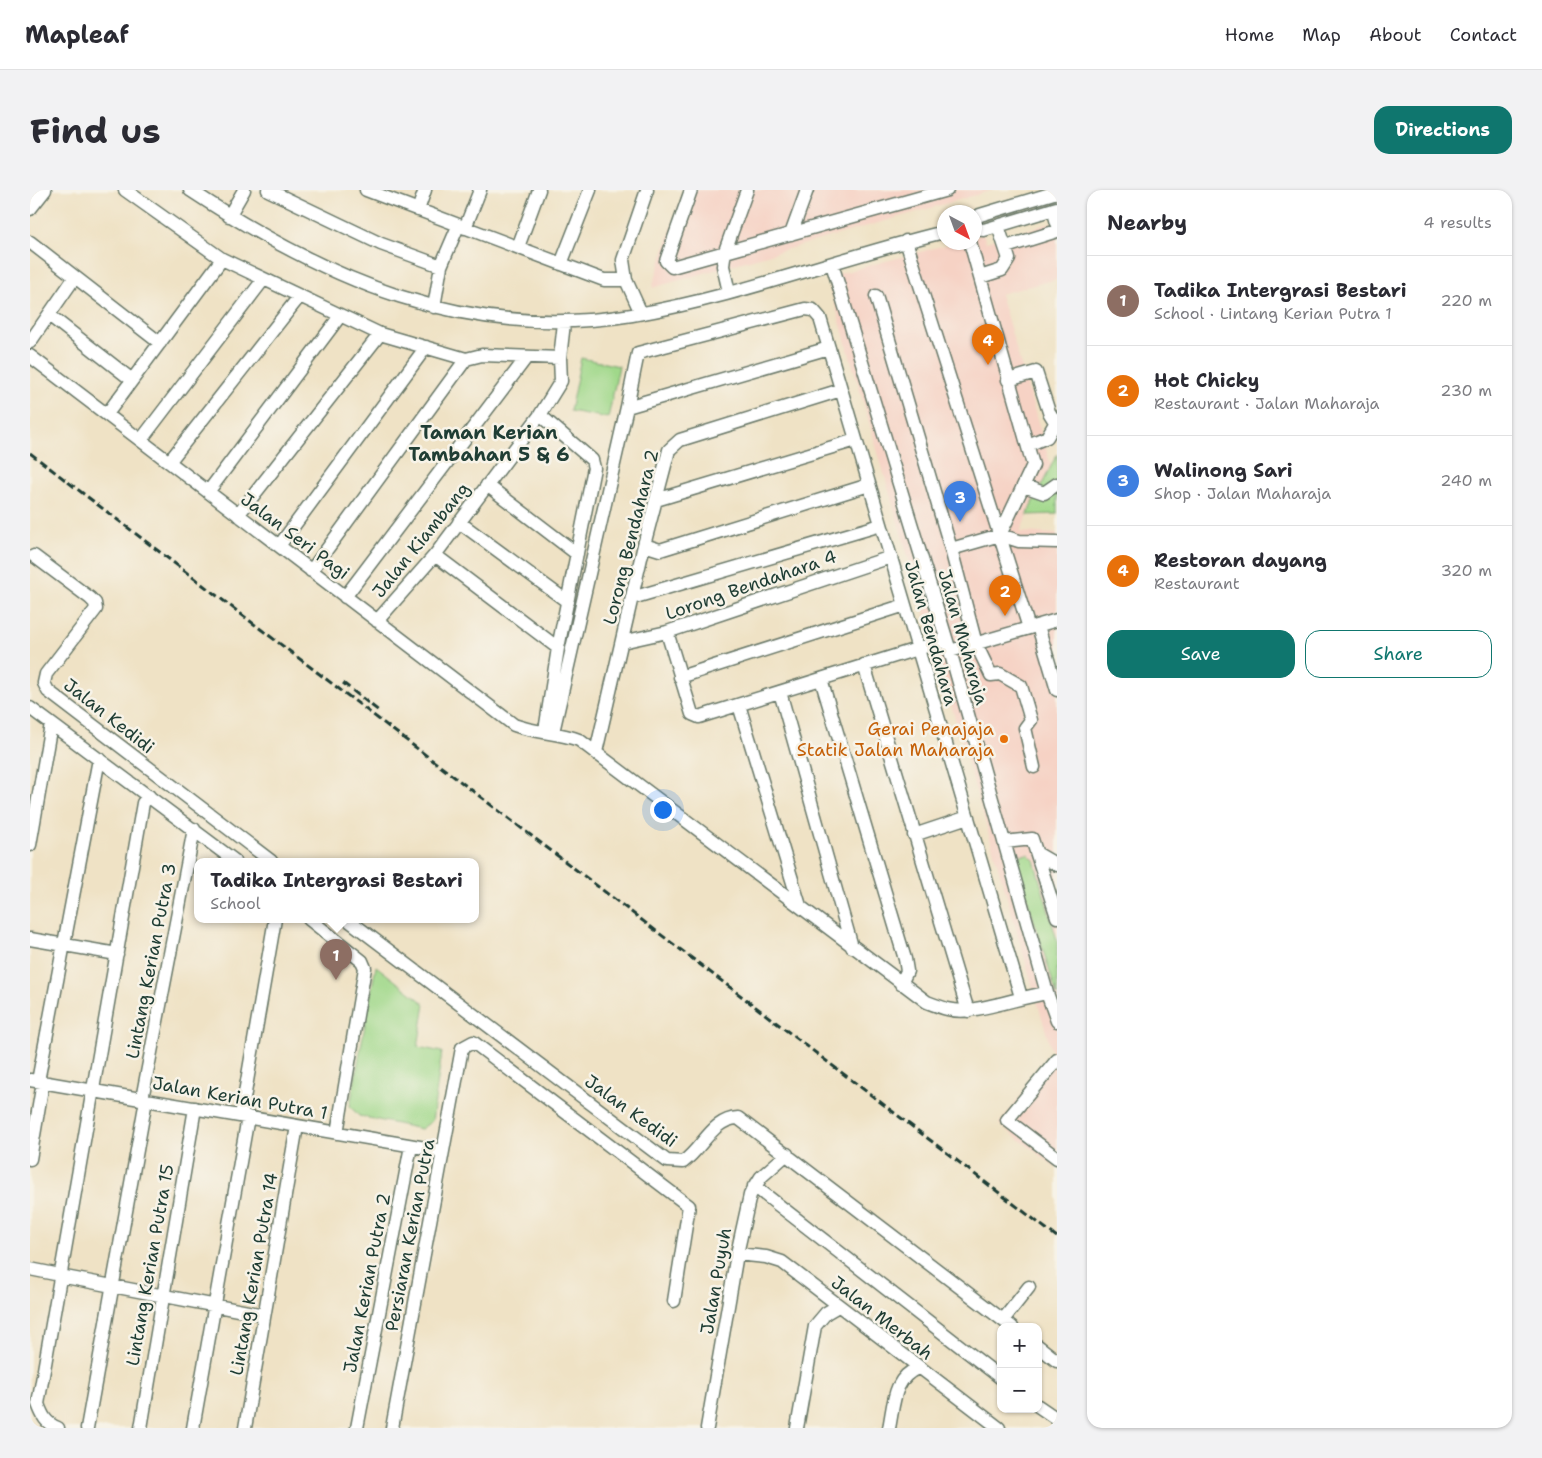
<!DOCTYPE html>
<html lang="en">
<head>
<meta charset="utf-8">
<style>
  body { margin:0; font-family:"Shantell Sans",sans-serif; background:#f2f2f3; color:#2b2b33 }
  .controls { position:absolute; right:15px; bottom:15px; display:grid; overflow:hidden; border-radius:10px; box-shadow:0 1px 4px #0004 }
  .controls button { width:45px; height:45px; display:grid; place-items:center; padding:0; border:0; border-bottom:1px solid #e1e1e2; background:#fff; color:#2b2b33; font:25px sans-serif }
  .compass { position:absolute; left:907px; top:15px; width:45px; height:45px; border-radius:50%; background:#fff; box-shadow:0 1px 4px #0004; rotate:139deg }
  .you { position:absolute; left:632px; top:619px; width:18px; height:18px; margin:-12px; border:4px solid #fff; border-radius:50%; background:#1a73e8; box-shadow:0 0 0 8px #1a73e833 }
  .badge { display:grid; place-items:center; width:32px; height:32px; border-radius:50%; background:#0f766e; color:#fff; font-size:16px; font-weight:700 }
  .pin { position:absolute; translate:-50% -41px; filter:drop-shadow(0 1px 2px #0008) }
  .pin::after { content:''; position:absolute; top:26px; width:18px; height:15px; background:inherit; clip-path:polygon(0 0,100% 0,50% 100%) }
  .popup { position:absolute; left:164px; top:668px; width:285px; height:65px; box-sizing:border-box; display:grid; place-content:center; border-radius:10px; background:#fff; filter:drop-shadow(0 1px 4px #0005); font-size:16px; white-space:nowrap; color:#7c7c81 }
  .popup b { font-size:19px; color:#2b2b33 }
  .popup::after { content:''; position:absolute; left:50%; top:100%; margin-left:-10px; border:10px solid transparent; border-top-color:#fff }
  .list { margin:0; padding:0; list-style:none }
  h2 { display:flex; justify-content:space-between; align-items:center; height:65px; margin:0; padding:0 20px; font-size:21px }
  h2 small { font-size:16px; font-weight:400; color:#7c7c81 }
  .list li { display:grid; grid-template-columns:32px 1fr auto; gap:15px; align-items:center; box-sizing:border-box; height:90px; padding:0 20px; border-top:1px solid #e1e1e2 }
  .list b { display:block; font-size:19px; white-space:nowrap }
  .list p { margin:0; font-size:16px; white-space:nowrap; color:#7c7c81 }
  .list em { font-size:16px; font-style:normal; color:#7c7c81 }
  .actions { display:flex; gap:10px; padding:15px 20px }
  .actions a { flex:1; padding:11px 0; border:1px solid #0f766e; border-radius:15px; text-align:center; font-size:18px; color:#0f766e }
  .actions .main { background:#0f766e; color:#fff }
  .map { position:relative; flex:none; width:1027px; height:1238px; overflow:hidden; border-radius:15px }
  header { display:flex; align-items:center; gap:30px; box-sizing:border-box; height:70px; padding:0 25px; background:#fff; border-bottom:1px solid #e1e1e2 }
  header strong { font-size:24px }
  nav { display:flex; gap:28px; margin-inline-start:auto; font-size:18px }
  .intro { display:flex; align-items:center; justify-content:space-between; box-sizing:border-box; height:120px; padding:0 30px }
  h1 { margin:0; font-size:35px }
  .button { padding:12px 22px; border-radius:15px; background:#0f766e; color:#fff; font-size:18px; font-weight:700 }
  main { display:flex; gap:30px; padding:0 30px }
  aside { flex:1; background:#fff; border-radius:15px; box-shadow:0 1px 4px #0004 }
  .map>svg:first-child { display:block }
</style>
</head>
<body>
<header>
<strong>Mapleaf</strong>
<nav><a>Home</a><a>Map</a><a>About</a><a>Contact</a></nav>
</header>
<div class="intro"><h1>Find us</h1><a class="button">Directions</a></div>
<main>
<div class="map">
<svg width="1027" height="1238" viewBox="0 0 1027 1238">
  <rect width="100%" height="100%" fill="#f7f3e8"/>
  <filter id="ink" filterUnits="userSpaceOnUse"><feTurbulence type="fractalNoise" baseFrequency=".02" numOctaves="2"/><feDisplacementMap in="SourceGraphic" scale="10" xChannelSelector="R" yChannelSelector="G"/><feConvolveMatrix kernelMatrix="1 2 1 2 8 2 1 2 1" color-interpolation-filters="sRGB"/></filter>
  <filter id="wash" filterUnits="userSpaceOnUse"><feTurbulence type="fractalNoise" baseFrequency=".0096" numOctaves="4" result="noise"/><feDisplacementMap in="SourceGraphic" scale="20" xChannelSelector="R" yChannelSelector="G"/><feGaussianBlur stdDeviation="1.12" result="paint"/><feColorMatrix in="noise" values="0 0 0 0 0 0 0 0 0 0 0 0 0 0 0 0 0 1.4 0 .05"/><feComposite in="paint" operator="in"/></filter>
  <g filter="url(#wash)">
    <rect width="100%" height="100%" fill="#efe2c5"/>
    <!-- built -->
    <path fill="#f6d2c4" d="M654 0H963L622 98Z
      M1027 31V89L970 104 1021 276 990 342 1027 344V978L969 934 1023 866 797 87 923 53 944 52 945 47 953 44 956 52Z"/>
    <!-- green -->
    <path fill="#a0d88a" stroke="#608a5f" d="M551 168 589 176 578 228 540 221Z
      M1027 264V324L997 325Z
      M998 664 1004 670 1027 750V806L984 666Z
      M346 776 395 814 388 857 412 862 402 931 391 939 329 926 320 916Z"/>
  </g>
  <g filter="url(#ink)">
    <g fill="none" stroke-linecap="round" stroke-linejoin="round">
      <!-- minor casing -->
      <g stroke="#687767" stroke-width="15">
        <path id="minor" d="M95 0 192 69 350 144 436 169 452 165 530 168
          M160 0C296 90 436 152 602 125 708 107 810 67 914 42
          M238 0 351 54 411 76
          M336 0 574 90H596
          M661 0 636 71 642 77 917 0
          M0 19 15 0
          M1023 19 1027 33
          M388 20 395 0
          M199 26 214 0
          M944 30 950 25 1027 2
          M435 38 450 0
          M944 39 954 40 1027 18
          M761 44 777 0
          M876 51 999 438
          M0 52 130 153
          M940 52 1003 275 970 345
          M488 57 509 0
          M976 57 1027 41
          M531 74 560 0
          M802 74 920 461 1017 803 1027 831
          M950 87 972 80 979 69 968 36
          M699 102 693 76 695 61 717 0
          M846 106 921 359 946 454 961 485 970 484 991 496 1001 530 995 538 1004 577
          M404 117 411 76 426 41
          M611 123 596 90 593 70 617 0
          M19 125 102 190
          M0 152 45 87
          M799 158 597 217 608 163 775 119 783 120 790 128 991 807
          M0 166 484 535C505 543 528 542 549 550L897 812C910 817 925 823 939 820 965 817 991 807 1017 803
          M978 190 1006 182 1019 222 1027 235
          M77 224 192 69
          M510 225 562 270 564 278 528 458 515 541
          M111 250 233 90
          M998 255 1017 247 1027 230
          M139 272 269 107
          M457 295 547 364
          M994 296 1014 303 1027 294
          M178 302 310 126
          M626 310 826 250
          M208 325 350 144
          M429 332 538 412
          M614 355 630 360 839 295
          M249 356 396 157
          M921 359 970 345 989 351 1027 352
          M405 365 528 458
          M4 366 60 408 65 413 66 419 16 484 14 493 18 501 241 671
          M281 381 436 169
          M315 407 496 168
          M602 408 851 335
          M347 431 405 365 510 225 531 191 530 168 534 133
          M1008 436 1027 500
          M637 442 662 524 669 527 916 450
          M592 452 637 442 861 367
          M920 461 1027 430
          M834 475 938 821
          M650 487 875 415
          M791 489 875 769 877 781 871 794
          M750 502 822 757
          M709 515 770 716
          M0 518 205 671
          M523 542 597 217
          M566 562 614 355 639 260 650 250 811 200
          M884 645 938 627
          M974 652 1002 649 1027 727
          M0 655 21 534
          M1008 664 1027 675
          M279 729 332 771 335 778 307 943
          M317 729 637 971 653 972C673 958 682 929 708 928L982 1137
          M0 749 87 764
          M1027 870 977 930 1027 968
          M0 890 413 961
          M8 891 69 569
          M112 909 164 639
          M211 926 245 729
          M0 969 13 892
          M724 996 971 1188
          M707 1064 736 1067 752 1072 969 1238
          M0 1079 30 1085
          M30 1086 234 1125
          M973 1130 999 1097
          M1008 1156 1027 1171
          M1008 1216 1027 1229
          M28 1238C16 1234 12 1225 8 1214L113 613 119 606
          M57 1238 116 910
          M111 1238 165 918
          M163 1238 218 927
          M215 1238 267 936
          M327 1238 381 956
          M362 1238 432 858 443 852 659 1016 644 1111
          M677 1238 707 1064 720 1005 731 987 757 964
          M767 1238 785 1136 796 1123 808 1116
          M859 1238C864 1214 863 1188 888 1178"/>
      </g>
      <!-- minor -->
      <use href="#minor" stroke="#fff" stroke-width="12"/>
      <!-- rail -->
      <path stroke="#1f3d34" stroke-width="3" stroke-dasharray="8 4" stroke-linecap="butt" d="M0 263 1027 1047
        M313 493 350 522"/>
    </g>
  </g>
  <!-- markers -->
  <circle fill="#e8710a" stroke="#f7f3e8" stroke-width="2" cx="974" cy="549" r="5"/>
  <g text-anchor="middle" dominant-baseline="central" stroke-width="5" stroke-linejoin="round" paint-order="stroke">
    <!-- street labels -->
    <g font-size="18" fill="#1f3d34" stroke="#f7f3e8">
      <text transform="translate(265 346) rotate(37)">Jalan Seri Pagi</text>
      <text transform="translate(601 347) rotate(-76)">Lorong Bendahara 2</text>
      <text transform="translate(391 350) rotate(-51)">Jalan Kiambang</text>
      <text transform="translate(721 395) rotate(-19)">Lorong Bendahara 4</text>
      <text transform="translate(901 443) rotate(74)">Jalan Bendahara</text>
      <text transform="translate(933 447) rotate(74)">Jalan Maharaja</text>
      <text transform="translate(79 526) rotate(38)">Jalan Kedidi</text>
      <text transform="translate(121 771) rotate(-79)">Lintang Kerian Putra 3</text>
      <text transform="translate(210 908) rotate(10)">Jalan Kerian Putra 1</text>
      <text transform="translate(601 921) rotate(36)">Jalan Kedidi</text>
      <text transform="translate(380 1045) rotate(-79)">Persiaran Kerian Putra</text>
      <text transform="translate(120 1075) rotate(-80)">Lintang Kerian Putra 15</text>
      <text transform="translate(224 1084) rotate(-80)">Lintang Kerian Putra 14</text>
      <text transform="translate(686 1091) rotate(-80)">Jalan Puyuh</text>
      <text transform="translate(337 1093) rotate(-79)">Jalan Kerian Putra 2</text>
      <text transform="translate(852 1128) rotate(38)">Jalan Merbah</text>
    </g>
    <!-- food labels -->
    <g font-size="18" fill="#c56008" stroke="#f7f3e8" text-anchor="end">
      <text x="964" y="539">Gerai Penajaja<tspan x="964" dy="21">Statik Jalan Maharaja</tspan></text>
    </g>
    <!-- neighbourhood labels -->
    <g font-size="19" font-weight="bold" fill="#1f3d34" stroke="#f7f3e8">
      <text x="459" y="242">Taman Kerian<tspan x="459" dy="22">Tambahan 5 &amp; 6</tspan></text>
    </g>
  </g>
</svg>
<div class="controls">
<button>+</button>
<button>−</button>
</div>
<svg class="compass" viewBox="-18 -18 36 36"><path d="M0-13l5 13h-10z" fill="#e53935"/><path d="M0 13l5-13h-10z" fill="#7c7c81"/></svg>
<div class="you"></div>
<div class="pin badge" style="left:306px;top:790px;background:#8d6e63">1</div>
<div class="popup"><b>Tadika Intergrasi Bestari</b>School</div>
<div class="pin badge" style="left:975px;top:426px;background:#e8710a">2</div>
<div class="pin badge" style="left:930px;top:332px;background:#3f7fe0">3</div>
<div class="pin badge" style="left:958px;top:175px;background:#e8710a">4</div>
</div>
<aside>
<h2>Nearby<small>4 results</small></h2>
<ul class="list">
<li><span class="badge" style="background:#8d6e63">1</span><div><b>Tadika Intergrasi Bestari</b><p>School · Lintang Kerian Putra 1</p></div><em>220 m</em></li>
<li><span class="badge" style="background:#e8710a">2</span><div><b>Hot Chicky</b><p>Restaurant · Jalan Maharaja</p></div><em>230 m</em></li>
<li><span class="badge" style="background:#3f7fe0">3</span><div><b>Walinong Sari</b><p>Shop · Jalan Maharaja</p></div><em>240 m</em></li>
<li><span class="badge" style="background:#e8710a">4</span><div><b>Restoran dayang</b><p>Restaurant</p></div><em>320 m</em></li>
</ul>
<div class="actions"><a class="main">Save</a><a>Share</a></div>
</aside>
</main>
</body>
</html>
